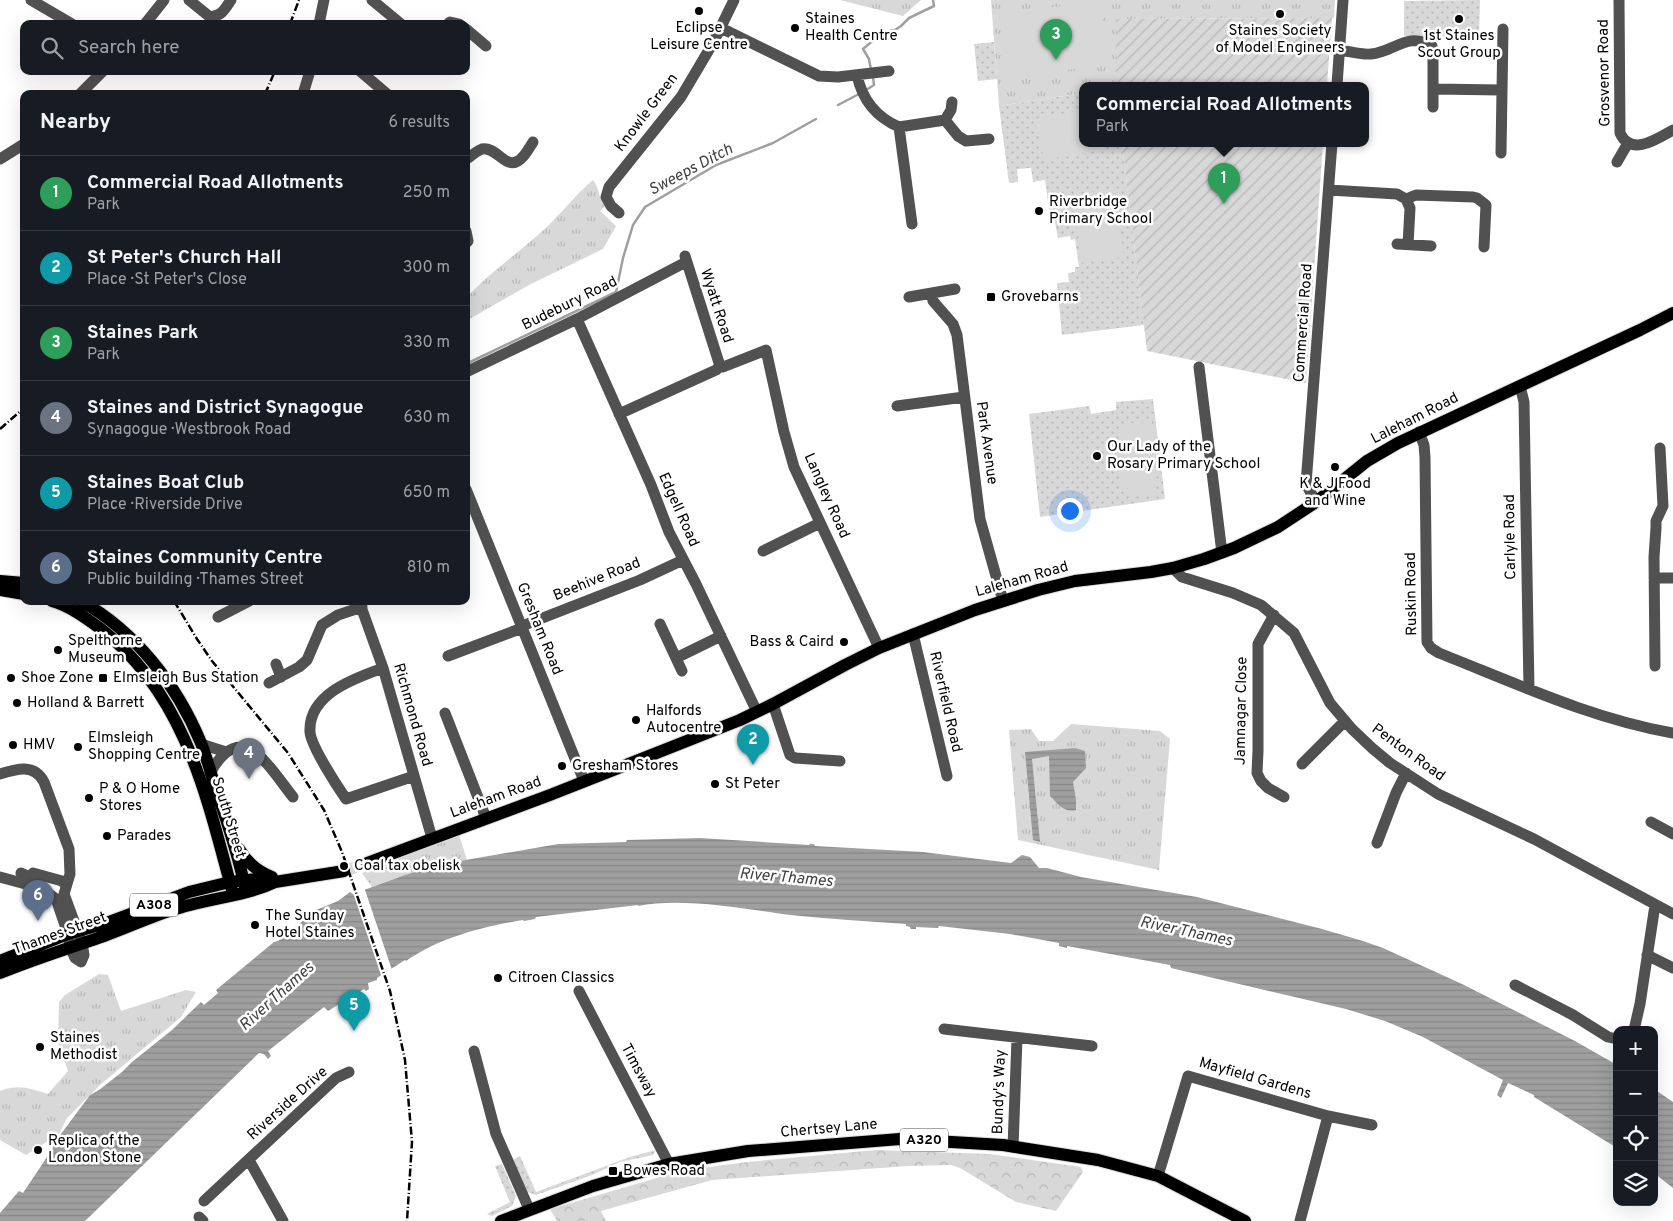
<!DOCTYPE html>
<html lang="en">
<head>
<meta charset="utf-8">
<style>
  body { margin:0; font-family:Overpass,sans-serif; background:#242831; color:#f1f3f6 }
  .controls { position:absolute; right:15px; bottom:15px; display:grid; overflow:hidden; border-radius:10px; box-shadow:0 5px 20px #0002 }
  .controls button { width:45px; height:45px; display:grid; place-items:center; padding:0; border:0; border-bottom:1px solid #363941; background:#171b24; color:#f1f3f6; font:25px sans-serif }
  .you { position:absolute; left:1069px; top:510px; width:18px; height:18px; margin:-12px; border:4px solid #fff; border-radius:50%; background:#1a73e8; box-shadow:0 0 0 8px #1a73e833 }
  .badge { display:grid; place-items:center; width:32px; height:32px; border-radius:50%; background:#858687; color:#fff; font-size:16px; font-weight:700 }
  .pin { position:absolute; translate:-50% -41px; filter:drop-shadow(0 1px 2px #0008) }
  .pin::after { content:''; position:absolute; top:26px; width:18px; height:15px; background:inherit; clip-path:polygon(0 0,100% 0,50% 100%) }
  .popup { position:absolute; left:1079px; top:82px; width:290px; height:65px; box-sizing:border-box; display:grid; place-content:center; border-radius:10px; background:#171b24; filter:drop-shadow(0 1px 4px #0005); font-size:16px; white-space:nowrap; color:#9ea1a6 }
  .popup b { font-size:19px; color:#f1f3f6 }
  .popup::after { content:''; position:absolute; left:50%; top:100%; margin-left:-10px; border:10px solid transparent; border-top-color:#171b24 }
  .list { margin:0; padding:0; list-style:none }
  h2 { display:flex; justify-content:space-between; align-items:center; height:65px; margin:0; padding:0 20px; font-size:21px }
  h2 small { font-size:16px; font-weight:400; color:#9ea1a6 }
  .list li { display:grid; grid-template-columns:32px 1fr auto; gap:15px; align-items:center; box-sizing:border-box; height:75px; padding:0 20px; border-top:1px solid #363941 }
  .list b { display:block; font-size:19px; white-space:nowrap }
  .list p { margin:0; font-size:16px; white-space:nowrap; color:#9ea1a6 }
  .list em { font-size:16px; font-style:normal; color:#9ea1a6 }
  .icon { flex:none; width:28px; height:28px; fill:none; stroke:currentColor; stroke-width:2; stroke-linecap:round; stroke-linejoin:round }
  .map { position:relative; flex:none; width:1673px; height:1221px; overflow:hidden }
  .search { position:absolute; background:#171b24; box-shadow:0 5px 20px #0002; left:20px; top:20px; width:450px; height:55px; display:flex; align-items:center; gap:12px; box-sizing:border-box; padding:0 18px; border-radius:10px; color:#9ea1a6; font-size:19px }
  .panel { position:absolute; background:#171b24; box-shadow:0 5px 20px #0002; left:20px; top:90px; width:450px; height:515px; border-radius:10px }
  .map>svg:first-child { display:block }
</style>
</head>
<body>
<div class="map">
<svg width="1673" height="1221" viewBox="0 0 1673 1221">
  <defs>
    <pattern id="grass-dots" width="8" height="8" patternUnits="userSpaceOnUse" patternTransform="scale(1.25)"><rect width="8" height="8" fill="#d8d8d8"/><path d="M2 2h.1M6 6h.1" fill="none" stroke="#b8b8b8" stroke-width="1.8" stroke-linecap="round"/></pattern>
    <pattern id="forest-crowns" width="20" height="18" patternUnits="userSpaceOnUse" patternTransform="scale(1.25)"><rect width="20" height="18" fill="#d8d8d8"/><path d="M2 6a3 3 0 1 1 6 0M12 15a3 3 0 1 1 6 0" fill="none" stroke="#b8b8b8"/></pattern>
    <pattern id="park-tufts" width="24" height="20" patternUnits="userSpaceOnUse" patternTransform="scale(1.25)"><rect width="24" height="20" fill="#d8d8d8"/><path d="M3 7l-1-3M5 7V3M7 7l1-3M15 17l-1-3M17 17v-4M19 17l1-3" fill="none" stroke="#b8b8b8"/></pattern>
    <pattern id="garden-furrows" width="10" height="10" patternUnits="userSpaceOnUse" patternTransform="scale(1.25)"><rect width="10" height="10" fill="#d8d8d8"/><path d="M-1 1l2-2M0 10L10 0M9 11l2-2" fill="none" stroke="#b8b8b8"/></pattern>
    <pattern id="water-rules" width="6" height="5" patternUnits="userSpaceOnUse" patternTransform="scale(1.25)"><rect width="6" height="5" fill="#9f9f9f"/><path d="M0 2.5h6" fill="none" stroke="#878787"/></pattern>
  </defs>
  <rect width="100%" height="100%" fill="#fff"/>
  <!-- grass -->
  <path fill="url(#grass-dots)" d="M1480 0 1479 36H1404V1Z
    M994 42 997 79 978 81 974 44Z
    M1083 93V143H1122L1144 325 1062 335 1057 283 1069 282 1068 273 1075 272V267H1079L1075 239 1071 240 1070 236 1058 238 1055 222H1051L1045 180 1033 182 1031 168 1017 169 1018 182 1009 183 999 106Z
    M1153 399 1165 499 1040 517 1029 414 1089 406 1091 414 1116 410V402Z
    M656 1150 653 1155 620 1162 592 1175 536 1195 527 1192 513 1160 520 1156 536 1192 630 1157Z
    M502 1164 516 1196 512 1206 492 1216 487 1214 510 1202 495 1166Z"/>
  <!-- forest -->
  <path fill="url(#forest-crowns)" d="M876 1150 990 1154 1081 1167 1083 1172 1056 1211 1016 1202 960 1168 951 1165 908 1166 712 1180 601 1211 606 1221H557L550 1209 681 1171 747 1162Z"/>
  <!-- park -->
  <path fill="url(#park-tufts)" d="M840 0H921L903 16Z
    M991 0H1335L1334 18 1116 19V85H1083V93L999 106Z
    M593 180C601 191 597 196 605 206L600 211 616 226 603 249 529 285 466 321V298C488 274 514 256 539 234 558 218 573 197 593 180Z
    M1071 724 1160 731 1170 739 1159 870 1018 840 1009 730 1031 729 1039 741H1053Z
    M459 835 467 860C434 866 403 875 372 887L362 873Z
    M99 974 108 975 121 1011 186 990 196 992 181 1017 100 1085 67 1118 59 1134 26 1155 0 1140V1091C19 1084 29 1088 48 1094L68 1071 58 1043 59 1002 65 995Z"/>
  <!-- garden -->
  <path fill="url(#garden-furrows)" d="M1332 18 1327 85H1116V19Z
    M1122 143H1323L1306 383 1147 351Z"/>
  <!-- pitch -->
  <path fill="#d8d8d8" d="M1100 1 1108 64 1008 79 1001 14Z
    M1083 110V143H1104L1105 149 1044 160 1035 119Z
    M1114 189 1124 257 1082 263 1072 195Z
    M1152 421 1154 443 1122 448 1119 425Z
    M1151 446 1156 494 1131 496 1130 488 1122 489 1118 454H1125V450Z"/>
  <!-- water -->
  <path fill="url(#water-rules)" d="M1075 748 1085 751 1086 768 1073 782 1076 800V810C1064 813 1058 804 1050 796L1049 756 1032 759 1040 842 1033 840 1025 752Z
    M700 838 809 845 810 844H814L815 846 923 852 1011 863 1022 855 1030 857 1039 868H1047L1081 877 1197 897 1322 929 1363 941 1383 948 1462 984 1575 1041 1617 1065V1148L1534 1097V1095L1508 1083 1501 1098 1497 1095 1503 1080 1423 1037 1385 1021 1346 1009 1171 968 1170 965 1067 946V948L1059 946V943L1010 934 939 926 938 928 916 927V929H911L910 927 906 926V924C867 921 829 919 791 915 746 909 682 897 638 906V905L536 917 535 919 524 921 523 920C482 927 441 937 406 961L405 960 377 978V980L368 983 369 989 366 991 364 989 328 1011 324 1007 268 1051 271 1056 268 1059 264 1054 259 1053 85 1221H0V1213L19 1191 23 1193 53 1148 52 1146 90 1095 99 1090 122 1072 132 1062 172 1030 201 1002 204 1005 218 993 216 990 274 942 278 941 316 910 338 901 350 892 353 894 405 875 443 864 558 844 626 842 627 840Z
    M1654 1089 1673 1102V1188L1654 1173Z"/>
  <!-- pier -->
  <path fill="#fff" d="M364 887 392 970 382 978 352 890 354 892Z"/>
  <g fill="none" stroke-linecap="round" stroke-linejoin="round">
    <!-- stream -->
    <path stroke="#9f9f9f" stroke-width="2.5" d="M871 70 869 59 863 49 883 32 895 30 901 26 909 18 934 6 933 0
      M866 90 874 85 873 77
      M838 105 859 94
      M466 364 616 292 623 258 633 225 645 207 716 165 773 143 816 119"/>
    <!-- major-tunnel -->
    <path stroke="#d9d9d9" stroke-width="12" stroke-dasharray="12 6" stroke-linecap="butt" d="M344 871 367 863"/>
    <!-- major casing -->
    <g stroke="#dbdbdb" stroke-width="14">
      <path id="major" d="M0 581 24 583
        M0 590 24 594
        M52 601C70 606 86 618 101 629 185 694 207 797 233 894
        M81 601C136 632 177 685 201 743 207 758 211 774 216 790 228 824 239 857 246 892
        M239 849C247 863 257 871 272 877
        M367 863 550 795 740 720 773 704 845 665 879 648 975 610 1038 590 1075 581 1151 572 1173 568 1204 559 1234 548 1278 527 1316 502 1367 461 1398 443 1640 330 1673 313
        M0 961 68 934 106 923 189 892 230 882 256 879 275 882 344 871
        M0 973C34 959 69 948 104 936 129 927 154 915 179 908 211 898 246 896 275 882
        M501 1221 593 1186 669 1164 748 1151 900 1139 1003 1145 1098 1160 1158 1176 1245 1221"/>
    </g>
    <!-- minor -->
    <path stroke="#515151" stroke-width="11" d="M31 0 72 24
      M189 0 210 17C222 16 225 9 231 0
      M372 0 401 24
      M1619 0 1620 133C1631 157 1657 139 1673 130
      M145 24 164 0
      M319 24 324 0
      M448 24 450 22 459 24
      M721 28 819 76 838 77 889 71
      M466 29 486 46
      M1339 50C1349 51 1361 55 1371 54 1394 52 1408 31 1432 46L1433 54V107
      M360 71 387 94
      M857 75C862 99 876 117 899 127L945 120
      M1337 85 1343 0
      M1434 89 1501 90
      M80 94 103 71
      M303 94 310 71
      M952 102 951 110 945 120 958 136 966 141 989 139
      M899 127 912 224
      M1501 153 1503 29
      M468 158C472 155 477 151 482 149 496 146 505 169 518 161 525 157 529 148 533 142
      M0 159 24 144
      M1617 162 1628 143
      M1329 190 1397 194 1406 199 1416 195 1473 197 1477 198 1486 205 1484 247
      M1406 199 1410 208 1408 245
      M619 213 611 206 606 197 609 187 681 97 713 43 734 0
      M466 231 468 241 466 243
      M1397 244 1431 246
      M685 256 720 366
      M932 294 933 301 953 324 957 335 980 519 1003 601
      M909 297 955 289
      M577 319 651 485 669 532 696 584 757 712
      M1199 367 1222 553
      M466 372 577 319 686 262
      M1520 386 1524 402 1529 689
      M897 406 964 397
      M619 414 716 370 720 366 723 367 766 350 784 432 794 467 879 648
      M1419 432 1424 445 1425 457 1427 642 1431 648 1439 653C1515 683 1592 719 1673 733
      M466 489 584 781
      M1316 502 1306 484 1332 143
      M763 551 820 523
      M1173 568 1182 577 1233 593 1261 605 1294 633 1330 703 1352 729 1372 748 1390 763 1438 794 1534 839 1673 914
      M1654 578H1673
      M359 601 383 668 432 838
      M1274 615 1258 644V751L1257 773 1261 781 1268 788 1284 797
      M218 617 249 601
      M660 624 682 671
      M522 626 640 580 683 560
      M913 634 947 776
      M448 656 522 628
      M676 658 721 636
      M276 664 281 677
      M1655 666 1654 557 1656 528V521L1663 506 1660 448
      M383 668C355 678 308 694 310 732 311 746 337 786 346 799L414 776
      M269 683 299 667 307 660 322 625 338 615 362 607
      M773 704 790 755 795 758 840 761
      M445 713 486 818
      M201 744 226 752
      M1302 764 1345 721
      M210 773C242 716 269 767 293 797
      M0 774C16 769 34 763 44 782L69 849 70 874 64 894 82 943 84 955 81 962 75 958 70 947 68 934 56 899 45 891 33 886 0 877
      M1651 822 1673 834
      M1377 843 1396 793 1406 773
      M21 873 40 882
      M33 873 62 881 66 885
      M1647 955 1673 968
      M1515 985 1573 1015 1608 1037 1617 1039
      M579 991 669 1164
      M944 1029 1092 1046
      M1634 1030 1640 1004 1655 905
      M474 1051 496 1134 529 1209
      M1328 1116 1372 1125
      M1013 1147 1017 1038
      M249 1160 283 1221
      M1158 1176 1188 1076 1328 1116 1300 1221
      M204 1201 336 1078 349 1072
      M199 1217 203 1221"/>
    <!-- major -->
    <use href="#major" stroke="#000" stroke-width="12"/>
    <!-- rail -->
    <path stroke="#000" stroke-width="2.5" stroke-dasharray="8 2.5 1 2.5" stroke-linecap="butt" d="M290 24 299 0
      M265 94 275 71
      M0 429 24 408
      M174 601 197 639 212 661 288 753 324 810 342 852 390 991 405 1060 412 1142 407 1221"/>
  </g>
  <!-- markers -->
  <g fill="#000" stroke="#fff" stroke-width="2">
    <circle cx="699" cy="11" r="5"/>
    <circle cx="1280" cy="14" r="5"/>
    <circle cx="1459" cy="19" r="5"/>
    <circle cx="795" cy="28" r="5"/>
    <circle cx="1039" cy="211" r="5"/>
    <rect x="986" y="292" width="10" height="10" rx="2.5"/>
    <circle cx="1097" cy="456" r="5"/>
    <circle cx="1335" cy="467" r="5"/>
    <circle cx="844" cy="642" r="5"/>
    <circle cx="58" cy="650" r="5"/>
    <circle cx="11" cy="678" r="5"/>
    <rect x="98" y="673" width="10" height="10" rx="2.5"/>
    <circle cx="17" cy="703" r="5"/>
    <circle cx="636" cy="720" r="5"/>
    <circle cx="13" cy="745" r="5"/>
    <circle cx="78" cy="747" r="5"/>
    <circle cx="562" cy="766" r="5"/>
    <circle cx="715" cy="784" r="5"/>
    <circle cx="89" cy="798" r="5"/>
    <circle cx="107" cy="836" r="5"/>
    <circle cx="344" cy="866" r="5"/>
    <circle cx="255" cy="925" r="5"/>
    <circle cx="498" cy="978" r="5"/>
    <circle cx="40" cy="1047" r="5"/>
    <circle cx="38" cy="1150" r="5"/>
    <rect x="608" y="1166" width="10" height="10" rx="2.5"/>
  </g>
  <g text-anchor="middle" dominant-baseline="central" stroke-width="5" stroke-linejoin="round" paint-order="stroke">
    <!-- shield labels -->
    <g fill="#fff" stroke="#4c4c4c" stroke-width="1">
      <rect x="130" y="893.5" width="48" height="23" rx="4"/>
      <rect x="900" y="1128.5" width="48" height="23" rx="4"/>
    </g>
    <g font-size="14" font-weight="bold" fill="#000">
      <text x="154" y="905">A308</text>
      <text x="924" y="1140">A320</text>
    </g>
    <!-- poi labels -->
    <g font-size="15" fill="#000" stroke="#fff" text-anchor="start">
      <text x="805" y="19">Staines<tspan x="805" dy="17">Health Centre</tspan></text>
      <text x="699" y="28" text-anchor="middle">Eclipse<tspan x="699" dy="17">Leisure Centre</tspan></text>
      <text x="1280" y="31" text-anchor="middle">Staines Society<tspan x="1280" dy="17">of Model Engineers</tspan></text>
      <text x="1459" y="36" text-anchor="middle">1st Staines<tspan x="1459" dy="17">Scout Group</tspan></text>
      <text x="1049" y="202">Riverbridge<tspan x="1049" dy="17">Primary School</tspan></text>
      <text x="1001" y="297">Grovebarns</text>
      <text x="1107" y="447">Our Lady of the<tspan x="1107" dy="17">Rosary Primary School</tspan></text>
      <text x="1335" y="484" text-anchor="middle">K &amp; J Food<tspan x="1335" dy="17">and Wine</tspan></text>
      <text x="68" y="641">Spelthorne<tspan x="68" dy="17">Museum</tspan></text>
      <text x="834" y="642" text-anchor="end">Bass &amp; Caird</text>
      <text x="21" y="678">Shoe Zone</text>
      <text x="113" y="678">Elmsleigh Bus Station</text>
      <text x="27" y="703">Holland &amp; Barrett</text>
      <text x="646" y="711">Halfords<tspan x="646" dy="17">Autocentre</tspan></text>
      <text x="88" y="738">Elmsleigh<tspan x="88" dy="17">Shopping Centre</tspan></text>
      <text x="23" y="745">HMV</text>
      <text x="572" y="766">Gresham Stores</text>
      <text x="725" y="784">St Peter</text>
      <text x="99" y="789">P &amp; O Home<tspan x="99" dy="17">Stores</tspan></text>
      <text x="117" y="836">Parades</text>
      <text x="354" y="866">Coal tax obelisk</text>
      <text x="265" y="916">The Sunday<tspan x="265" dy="17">Hotel Staines</tspan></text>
      <text x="508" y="978">Citroen Classics</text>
      <text x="50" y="1038">Staines<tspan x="50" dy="17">Methodist</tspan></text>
      <text x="48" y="1141">Replica of the<tspan x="48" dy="17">London Stone</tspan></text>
      <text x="623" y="1171">Bowes Road</text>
    </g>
    <!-- street labels -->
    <g font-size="15" fill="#000" stroke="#fff">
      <text transform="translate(1605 73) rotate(-91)">Grosvenor Road</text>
      <text transform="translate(647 113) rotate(-53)">Knowle Green</text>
      <text transform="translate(570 304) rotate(-26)">Budebury Road</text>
      <text transform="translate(716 306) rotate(72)">Wyatt Road</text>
      <text transform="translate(1304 323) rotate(-86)">Commercial Road</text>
      <text transform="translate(1415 419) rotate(-27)">Laleham Road</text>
      <text transform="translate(986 443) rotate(82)">Park Avenue</text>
      <text transform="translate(826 496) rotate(66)">Langley Road</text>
      <text transform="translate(678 510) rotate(66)">Edgell Road</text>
      <text transform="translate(1511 537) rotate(-91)">Carlyle Road</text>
      <text transform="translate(597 580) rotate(-22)">Beehive Road</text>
      <text transform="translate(1022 580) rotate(-16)">Laleham Road</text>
      <text transform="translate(1412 594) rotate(-91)">Ruskin Road</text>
      <text transform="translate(539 629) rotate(68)">Gresham Road</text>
      <text transform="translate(945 702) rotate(77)">Riverfield Road</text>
      <text transform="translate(1242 711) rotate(-89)">Jamnagar Close</text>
      <text transform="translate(412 715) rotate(74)">Richmond Road</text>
      <text transform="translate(1408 753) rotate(36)">Penton Road</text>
      <text transform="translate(496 798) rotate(-20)">Laleham Road</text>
      <text transform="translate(228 818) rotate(73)">South Street</text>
      <text transform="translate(60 934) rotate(-20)">Thames Street</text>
      <text transform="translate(638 1071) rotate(62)">Timsway</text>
      <text transform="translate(1255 1079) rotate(16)">Mayfield Gardens</text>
      <text transform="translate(1000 1092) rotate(-88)">Bundy's Way</text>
      <text transform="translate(288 1104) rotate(-42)">Riverside Drive</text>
      <text transform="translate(829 1129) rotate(-5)">Chertsey Lane</text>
    </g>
    <!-- water labels -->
    <g font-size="16" font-style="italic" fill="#404040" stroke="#fff">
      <text transform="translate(691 170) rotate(-28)">Sweeps Ditch</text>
      <text transform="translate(786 878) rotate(5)">River Thames</text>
      <text transform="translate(1186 932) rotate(12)">River Thames</text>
      <text transform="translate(277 997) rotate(-42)">River Thames</text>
    </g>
  </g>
</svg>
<div class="controls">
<button>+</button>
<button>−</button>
<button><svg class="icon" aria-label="locate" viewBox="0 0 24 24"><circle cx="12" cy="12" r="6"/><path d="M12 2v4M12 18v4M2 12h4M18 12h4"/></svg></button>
<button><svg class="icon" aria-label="layers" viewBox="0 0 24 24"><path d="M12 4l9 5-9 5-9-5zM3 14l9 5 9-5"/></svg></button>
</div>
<div class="you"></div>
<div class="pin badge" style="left:1224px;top:204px;background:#2e9e5b">1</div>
<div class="popup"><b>Commercial Road Allotments</b>Park</div>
<div class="pin badge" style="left:753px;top:765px;background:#0f9aa8">2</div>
<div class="pin badge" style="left:1056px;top:60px;background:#2e9e5b">3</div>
<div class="pin badge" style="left:249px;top:779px;background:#6b7280">4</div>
<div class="pin badge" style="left:354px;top:1031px;background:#0f9aa8">5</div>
<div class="pin badge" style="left:38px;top:921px;background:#5c6f8a">6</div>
<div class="search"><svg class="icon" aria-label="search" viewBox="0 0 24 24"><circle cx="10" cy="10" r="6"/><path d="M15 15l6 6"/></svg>Search here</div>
<section class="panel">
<h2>Nearby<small>6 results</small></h2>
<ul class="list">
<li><span class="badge" style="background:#2e9e5b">1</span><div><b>Commercial Road Allotments</b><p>Park</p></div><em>250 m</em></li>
<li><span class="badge" style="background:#0f9aa8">2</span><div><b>St Peter's Church Hall</b><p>Place · St Peter's Close</p></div><em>300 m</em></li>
<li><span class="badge" style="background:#2e9e5b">3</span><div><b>Staines Park</b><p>Park</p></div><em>330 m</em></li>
<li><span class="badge" style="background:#6b7280">4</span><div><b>Staines and District Synagogue</b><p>Synagogue · Westbrook Road</p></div><em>630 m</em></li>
<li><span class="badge" style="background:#0f9aa8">5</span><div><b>Staines Boat Club</b><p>Place · Riverside Drive</p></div><em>650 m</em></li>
<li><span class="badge" style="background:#5c6f8a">6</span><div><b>Staines Community Centre</b><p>Public building · Thames Street</p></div><em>810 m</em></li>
</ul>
</section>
</div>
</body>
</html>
